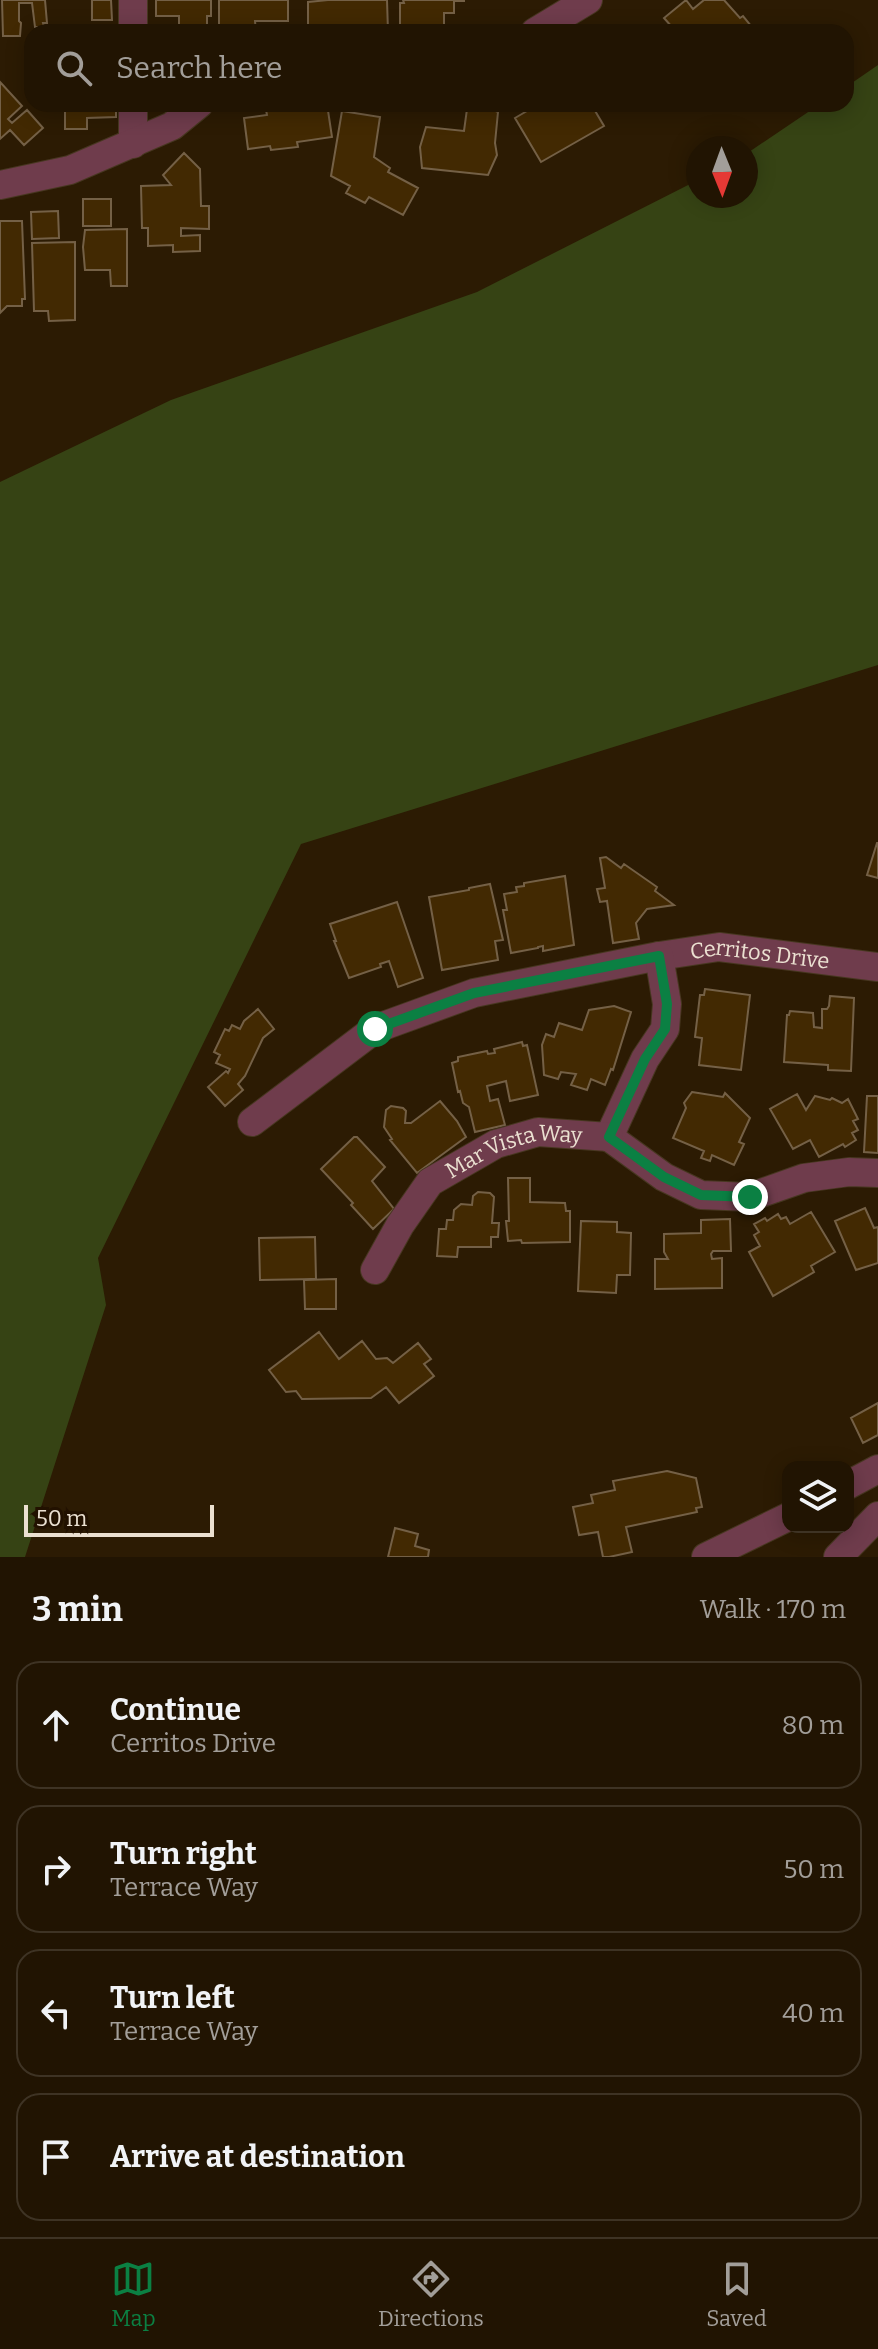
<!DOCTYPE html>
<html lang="en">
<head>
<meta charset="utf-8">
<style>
  body { margin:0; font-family:Bitter,serif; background:#291d0c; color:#f1f3f6 }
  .controls { position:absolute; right:24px; bottom:24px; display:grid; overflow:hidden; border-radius:16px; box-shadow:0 4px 20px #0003 }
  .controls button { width:72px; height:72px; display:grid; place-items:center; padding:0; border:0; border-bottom:2px solid #3e3324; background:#211402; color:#f1f3f6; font:40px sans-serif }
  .compass { position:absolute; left:686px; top:136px; width:72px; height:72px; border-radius:50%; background:#211402; box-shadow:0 4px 20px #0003; rotate:179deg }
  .scale { position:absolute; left:24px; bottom:20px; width:190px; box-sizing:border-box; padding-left:8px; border:4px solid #ebe0d1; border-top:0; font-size:22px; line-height:28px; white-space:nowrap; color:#ebe0d1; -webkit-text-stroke:6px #210; paint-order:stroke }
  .stop { position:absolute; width:24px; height:24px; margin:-18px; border:6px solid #0b8043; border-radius:50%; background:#fff }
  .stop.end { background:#0b8043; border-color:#fff; box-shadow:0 2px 8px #0008 }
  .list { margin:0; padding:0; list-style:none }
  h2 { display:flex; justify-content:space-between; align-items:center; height:104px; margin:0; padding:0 32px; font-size:34px }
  h2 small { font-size:26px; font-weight:400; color:#a29e99 }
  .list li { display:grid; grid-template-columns:52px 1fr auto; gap:24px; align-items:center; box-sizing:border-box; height:128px; margin:0 16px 16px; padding:0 16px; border:2px solid #3e3324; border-radius:24px }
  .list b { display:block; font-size:30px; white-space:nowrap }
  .list p { margin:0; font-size:26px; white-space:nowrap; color:#a29e99 }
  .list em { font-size:26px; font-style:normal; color:#a29e99 }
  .icon { flex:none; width:44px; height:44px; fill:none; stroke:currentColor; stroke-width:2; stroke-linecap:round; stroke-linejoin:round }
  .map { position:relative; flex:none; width:878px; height:1557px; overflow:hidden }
  .search { position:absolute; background:#211402; box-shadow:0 4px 20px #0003; left:24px; right:24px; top:24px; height:88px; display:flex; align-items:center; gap:20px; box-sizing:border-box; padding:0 28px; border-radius:24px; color:#a29e99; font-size:30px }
  .sheet { height:680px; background:#211402 }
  nav { display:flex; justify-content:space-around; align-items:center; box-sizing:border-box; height:112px; border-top:2px solid #3e3324; background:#211402; font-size:22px; color:#a29e99 }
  nav a { display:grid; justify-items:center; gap:4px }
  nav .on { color:#0b8043 }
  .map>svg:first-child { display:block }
</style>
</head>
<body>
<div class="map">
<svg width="878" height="1557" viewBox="0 0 878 1557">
  <rect width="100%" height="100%" fill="#2c1b03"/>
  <!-- green -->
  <path fill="#364314" d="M878 65V665L301 844 98 1258 106 1305 25 1557H0V482L171 400 477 292 698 180V196H746V154L820 104H846V87Z"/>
  <!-- building -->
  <path fill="#422902" stroke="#746046" stroke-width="2" d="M2 0H45L47 23H43L44 27H35L32 3H19V21L21 23 20 36H3Z
    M92 0H111L112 20H92Z
    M156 0H211V16H207V32H179V16H156Z
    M219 0H288V21H255L256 32H219Z
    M328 0H387L388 32H308V2Z
    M403 0H464V1H454V13H444V32H400V3H404Z
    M686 0 693 9 704 0H724L740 18 743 16 756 32H666L672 27 664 18Z
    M0 82 22 106 8 119 12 123 27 110 43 128 24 145 10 130 0 139Z
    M65 104H116V117L87 118V129H65Z
    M309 104H327L332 137 297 142 298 147 271 150 270 146 248 149 244 118 267 115 266 110Z
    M539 104H591L604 126 541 162 515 118Z
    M484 106 498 112 495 143 497 155 488 175 422 168 420 147 426 127 464 131 467 109Z
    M342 111 380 117 374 157 390 168 388 172 418 188 403 215 369 197 365 203 346 193 350 186 331 176Z
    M184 153 200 169 201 206H209V229L181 228V236L200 235V251L173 252V245L148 246V228H142L141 186 171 185 163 175Z
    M83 199H111V226H83Z
    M58 211 59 238 32 239 31 212Z
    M0 221H22L25 299H22V306H7L0 313Z
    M127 229V286H111L110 270H85L83 247 85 230Z
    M75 242V320L49 321 48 311H34L32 243Z
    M877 843H878V878L867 875Z
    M606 857 621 868 624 864 657 887 655 891 674 905 647 909 636 923 639 939 613 943 607 901 600 902 597 889 605 888 600 858Z
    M565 876 574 945 543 951V946L538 947V948L511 953 503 910H507L504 894 517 892 516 887 524 886V883Z
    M490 884 503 940 495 941 498 960 442 970 429 897 469 890V888Z
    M397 902 423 978 398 987 389 961 380 964 381 967 349 978 334 941H336L330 924Z
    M705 989 750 995 741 1070 699 1065 702 1038 695 1037 700 995H704Z
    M830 996 854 998 851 1071 828 1070V1065L784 1062 787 1015H789L790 1011 813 1013 814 1027 822 1028V1009H827L829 1006Z
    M614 1006 631 1012 613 1070 611 1069 605 1085 591 1079 587 1090 571 1085 576 1074 561 1072 558 1079 544 1075 542 1045 546 1034 554 1037 559 1023 582 1030 589 1010Z
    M258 1009 274 1029 263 1038 245 1076 238 1084 243 1090 225 1106 208 1087 226 1071 228 1073 230 1069 216 1063 220 1055 214 1052 225 1029 229 1031 232 1025 240 1029 244 1021Z
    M522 1042 523 1046 527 1045 538 1095 510 1101 506 1081 487 1086 490 1101 498 1099 505 1125 475 1132 469 1107 463 1103 460 1091 458 1092 452 1063 458 1061V1057L487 1051 488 1054 495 1053 494 1049Z
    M692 1092 723 1097 725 1093 750 1118 739 1142 744 1144 734 1165 712 1155 710 1161 701 1158 704 1151 673 1138 686 1108 684 1103Z
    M797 1094 806 1110 815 1096 830 1100 832 1098 842 1103 848 1099 858 1119 853 1121 858 1130 852 1133 856 1140 845 1147 843 1144 819 1157 810 1140 793 1149 770 1109Z
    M867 1096H878V1153L864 1152Z
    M440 1101 457 1121 466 1137 417 1173 390 1140 392 1139 384 1127 386 1110 391 1106 403 1108 406 1111 405 1123H411Z
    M354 1137H357L385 1167 372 1181 394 1209 373 1229 351 1205 353 1203 321 1169Z
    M508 1178H530V1202L565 1203 566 1211H570V1242L522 1243 521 1240 508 1241 506 1221H509Z
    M478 1192 490 1193 494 1197 492 1223H499L498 1237H491V1247H458L457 1257 437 1256 439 1229H446L447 1220H453L454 1210 461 1204 472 1205 473 1196Z
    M865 1208 874 1228 878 1227V1263L856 1270 835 1221Z
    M811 1212 835 1252 811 1266 814 1272 773 1296 749 1252 760 1246 754 1235 759 1232 754 1224 765 1218 767 1221 778 1214 781 1219 786 1217 790 1224Z
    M730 1219 731 1251H713L711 1254 712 1259 722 1258V1288L655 1289V1259H668L664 1252V1234L701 1233V1220Z
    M581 1221 617 1222V1232L631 1233 630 1275H617L616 1293 578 1291Z
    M315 1237 316 1279 260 1280 259 1238Z
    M336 1279V1309H305L304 1280Z
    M319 1332 339 1359 362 1341 376 1359 387 1358 393 1363 418 1343 431 1359 424 1364 434 1376 399 1403 386 1387 371 1398 302 1399 296 1391 286 1392 269 1370Z
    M878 1403V1435L863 1443 851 1418Z
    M667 1471 696 1478 702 1507 696 1508 697 1512 626 1527 632 1552 609 1557H603L598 1532 579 1535 573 1507 593 1503 591 1495 615 1490 613 1481Z
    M395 1528 418 1534 415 1546 429 1550 428 1557H388Z"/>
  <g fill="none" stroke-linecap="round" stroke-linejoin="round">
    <!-- street casing -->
    <g stroke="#473720" stroke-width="30">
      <g id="street">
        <path d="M133 0V32"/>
        <path d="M535 32 588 0"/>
        <path d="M133 104V144"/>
        <path d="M0 185 70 170 172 126 199 104"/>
        <path id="s1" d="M252 1122 375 1029 474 993 659 956 719 947 878 967"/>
        <path d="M609 1137 664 1177 701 1195 750 1197 804 1178 849 1172 878 1173"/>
        <path d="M609 1137 645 1059 665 1029 667 1004 659 956"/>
        <path id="s2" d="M375 1270 400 1225 430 1182 496 1144 538 1132 609 1137"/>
        <path d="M848 1485 878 1469"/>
        <path d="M706 1557 788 1517"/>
        <path d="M838 1557 878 1516"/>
      </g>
    </g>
    <!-- street -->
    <use href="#street" stroke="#6f3c4c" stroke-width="28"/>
  </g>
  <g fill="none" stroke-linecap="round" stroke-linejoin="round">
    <!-- route -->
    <path stroke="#0b8043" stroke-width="10" d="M375 1029 474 993 659 956 667 1004 665 1029 645 1059 609 1137 664 1177 701 1195 750 1197"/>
  </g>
  <g text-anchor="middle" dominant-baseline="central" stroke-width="8" stroke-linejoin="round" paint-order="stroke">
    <!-- street labels -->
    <g font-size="22" fill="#ebe0d1" stroke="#210">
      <text stroke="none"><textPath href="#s1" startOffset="550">Cerritos Drive</textPath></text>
      <text stroke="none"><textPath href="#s2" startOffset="196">Mar Vista Way</textPath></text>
    </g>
  </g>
</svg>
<div class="controls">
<button><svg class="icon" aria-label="layers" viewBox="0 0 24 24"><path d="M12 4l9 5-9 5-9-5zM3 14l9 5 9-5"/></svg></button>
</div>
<svg class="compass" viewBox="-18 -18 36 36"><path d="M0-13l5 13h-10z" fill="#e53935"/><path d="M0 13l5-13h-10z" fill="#a29e99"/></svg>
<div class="scale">50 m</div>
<div class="stop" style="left:375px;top:1029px"></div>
<div class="stop end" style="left:750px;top:1197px"></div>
<div class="search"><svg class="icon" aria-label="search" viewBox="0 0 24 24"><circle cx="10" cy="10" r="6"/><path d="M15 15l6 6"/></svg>Search here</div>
</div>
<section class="sheet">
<h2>3 min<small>Walk · 170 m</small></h2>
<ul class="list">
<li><svg class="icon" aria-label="ahead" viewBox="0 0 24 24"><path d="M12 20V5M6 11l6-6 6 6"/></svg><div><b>Continue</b><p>Cerritos Drive</p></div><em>80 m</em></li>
<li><svg class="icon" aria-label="right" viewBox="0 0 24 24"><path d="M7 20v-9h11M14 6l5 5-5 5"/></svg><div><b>Turn right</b><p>Terrace Way</p></div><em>50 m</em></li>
<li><svg class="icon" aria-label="left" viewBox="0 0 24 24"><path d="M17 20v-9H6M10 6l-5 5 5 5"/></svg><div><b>Turn left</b><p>Terrace Way</p></div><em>40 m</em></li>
<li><svg class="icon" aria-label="arrive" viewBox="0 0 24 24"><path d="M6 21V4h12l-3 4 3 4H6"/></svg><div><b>Arrive at destination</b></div></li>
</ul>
</section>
<nav>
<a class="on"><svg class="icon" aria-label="map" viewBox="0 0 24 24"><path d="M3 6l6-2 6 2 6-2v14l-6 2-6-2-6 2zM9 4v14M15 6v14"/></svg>Map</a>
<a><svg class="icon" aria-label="directions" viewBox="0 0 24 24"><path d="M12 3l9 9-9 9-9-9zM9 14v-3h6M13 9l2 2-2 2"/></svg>Directions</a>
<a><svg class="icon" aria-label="saved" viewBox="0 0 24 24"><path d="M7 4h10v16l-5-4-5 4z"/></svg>Saved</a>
</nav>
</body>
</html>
